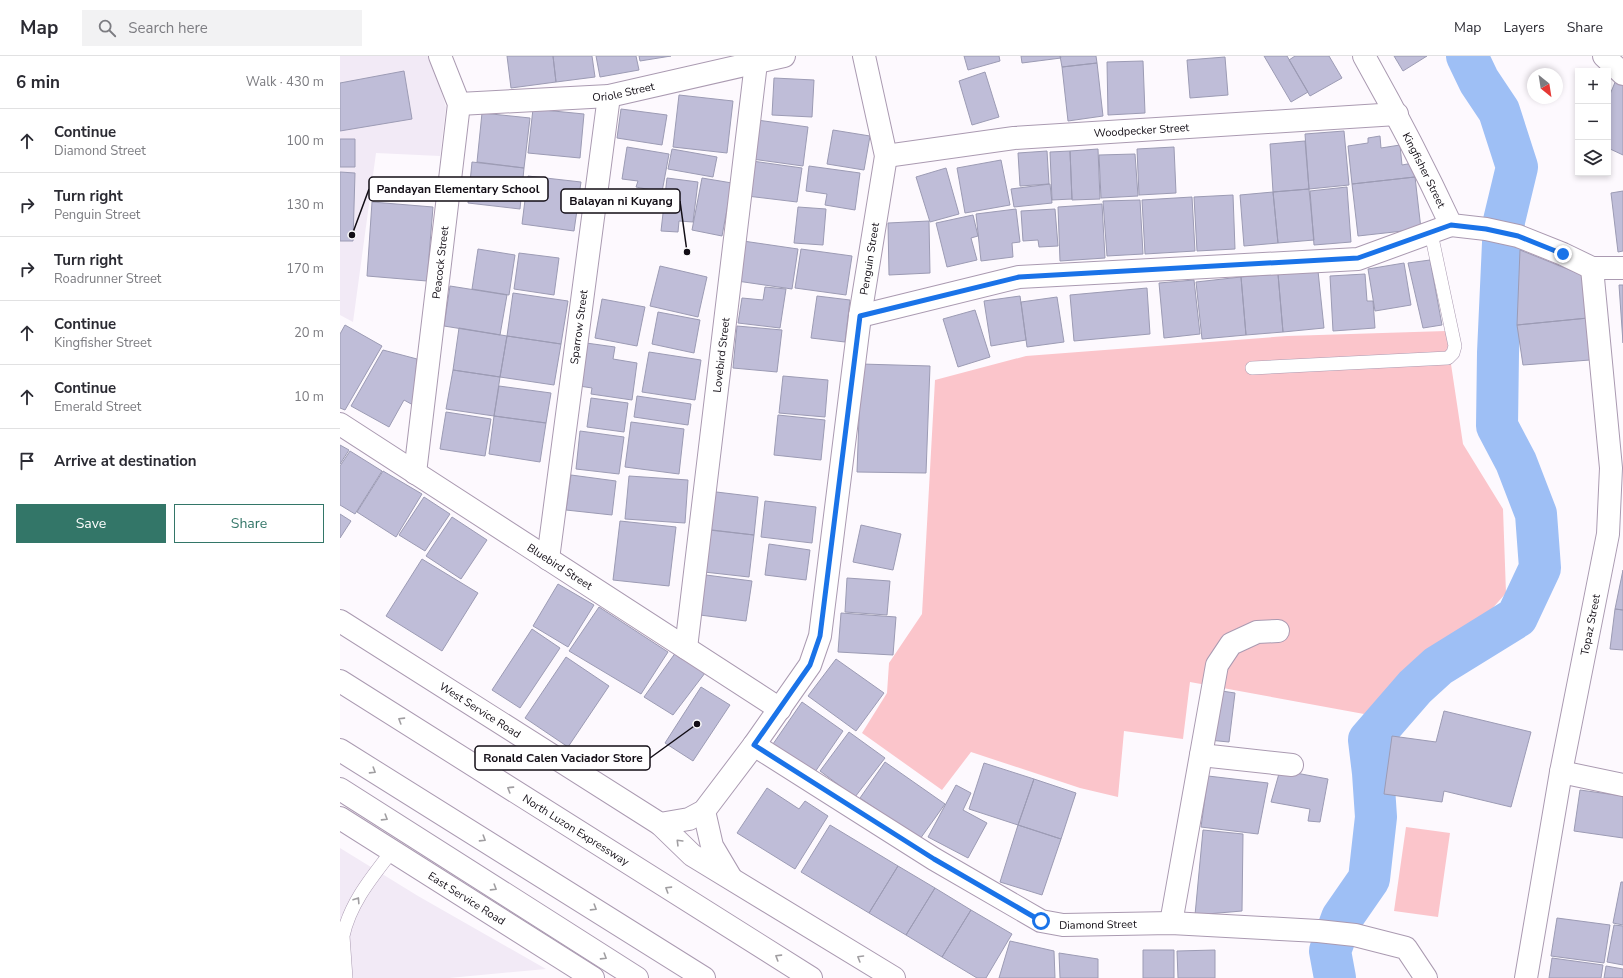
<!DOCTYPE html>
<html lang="en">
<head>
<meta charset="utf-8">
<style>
  body { margin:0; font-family:"Nunito Sans",sans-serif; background:#f2f2f3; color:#2b2b33 }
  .controls { position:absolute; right:12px; top:12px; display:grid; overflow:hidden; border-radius:0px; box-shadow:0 2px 6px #0003 }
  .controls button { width:36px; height:36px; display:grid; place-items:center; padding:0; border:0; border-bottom:1px solid #e1e1e2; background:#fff; color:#2b2b33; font:20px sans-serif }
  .compass { position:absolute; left:1187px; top:12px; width:36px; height:36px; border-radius:50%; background:#fff; box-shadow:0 2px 6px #0003; rotate:150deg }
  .stop { position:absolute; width:12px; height:12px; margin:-9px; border:3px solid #1a73e8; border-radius:50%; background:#fff }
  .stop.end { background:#1a73e8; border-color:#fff; box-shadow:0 1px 4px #0008 }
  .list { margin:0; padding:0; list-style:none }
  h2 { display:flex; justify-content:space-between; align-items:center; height:52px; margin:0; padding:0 16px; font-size:17px }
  h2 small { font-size:13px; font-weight:400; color:#7c7c81 }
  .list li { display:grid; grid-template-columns:26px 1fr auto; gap:12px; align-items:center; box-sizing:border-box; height:64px; padding:0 16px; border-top:1px solid #e1e1e2 }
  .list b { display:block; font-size:15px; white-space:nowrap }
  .list p { margin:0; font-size:13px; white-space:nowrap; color:#7c7c81 }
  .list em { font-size:13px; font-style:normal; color:#7c7c81 }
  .actions { display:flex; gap:8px; padding:12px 16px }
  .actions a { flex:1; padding:9px 0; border:1px solid #337668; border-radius:0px; text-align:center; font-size:14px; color:#337668 }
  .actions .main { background:#337668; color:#fff }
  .icon { flex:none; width:22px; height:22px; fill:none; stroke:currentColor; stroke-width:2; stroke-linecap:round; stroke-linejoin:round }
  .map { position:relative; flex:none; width:1283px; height:922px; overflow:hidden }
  header { display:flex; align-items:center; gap:24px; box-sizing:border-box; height:56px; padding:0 20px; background:#fff; border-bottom:1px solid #e1e1e2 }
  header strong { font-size:19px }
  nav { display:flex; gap:22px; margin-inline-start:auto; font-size:14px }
  .search { width:280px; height:36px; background:#f2f2f3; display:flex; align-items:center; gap:10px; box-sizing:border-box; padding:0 14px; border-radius:0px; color:#7c7c81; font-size:15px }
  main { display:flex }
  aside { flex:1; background:#fff }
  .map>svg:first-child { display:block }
</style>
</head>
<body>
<header>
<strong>Map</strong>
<div class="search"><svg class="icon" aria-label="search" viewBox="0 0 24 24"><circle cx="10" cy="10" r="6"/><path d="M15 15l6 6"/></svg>Search here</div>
<nav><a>Map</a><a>Layers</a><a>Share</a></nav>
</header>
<main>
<aside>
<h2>6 min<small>Walk · 430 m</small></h2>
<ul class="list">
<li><svg class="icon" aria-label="ahead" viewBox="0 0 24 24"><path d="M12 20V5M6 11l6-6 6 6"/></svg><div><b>Continue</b><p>Diamond Street</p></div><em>100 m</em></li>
<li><svg class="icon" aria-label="right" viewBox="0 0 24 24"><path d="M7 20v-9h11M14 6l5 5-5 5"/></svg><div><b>Turn right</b><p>Penguin Street</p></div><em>130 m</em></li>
<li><svg class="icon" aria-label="right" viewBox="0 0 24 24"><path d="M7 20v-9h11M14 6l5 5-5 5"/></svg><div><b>Turn right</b><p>Roadrunner Street</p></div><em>170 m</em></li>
<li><svg class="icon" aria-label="ahead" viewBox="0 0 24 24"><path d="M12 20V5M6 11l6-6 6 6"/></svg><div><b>Continue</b><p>Kingfisher Street</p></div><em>20 m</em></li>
<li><svg class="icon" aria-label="ahead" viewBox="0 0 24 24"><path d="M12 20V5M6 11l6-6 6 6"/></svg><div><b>Continue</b><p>Emerald Street</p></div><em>10 m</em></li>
<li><svg class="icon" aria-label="arrive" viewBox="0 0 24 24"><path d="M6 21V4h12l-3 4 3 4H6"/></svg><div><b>Arrive at destination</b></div></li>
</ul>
<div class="actions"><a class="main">Save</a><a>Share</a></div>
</aside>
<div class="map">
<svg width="1283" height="922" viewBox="0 0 1283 922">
  <rect width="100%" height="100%" fill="#fdf9fe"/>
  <!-- built -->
  <path fill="#f2eaf6" d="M0 0H90L106 51 100 100 36 97 13 266 0 259Z
    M0 792 78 840 206 913 109 922H0Z"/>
  <!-- green -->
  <path fill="#fbc5cb" d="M1106 275 1123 388 1163 453 1166 537 1127 581 1024 658 850 626 843 683 784 675 778 741 740 732 631 696 602 734 522 677 547 637 549 607 582 558 595 324 686 300 947 280Z
    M1066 771 1110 777 1098 861 1054 855Z"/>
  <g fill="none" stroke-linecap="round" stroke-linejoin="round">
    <!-- river -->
    <path stroke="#9ebff5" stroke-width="42" d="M995 922 990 895 1002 862 1029 823 1036 761 1033 717 1029 684 1075 631 1098 610 1177 561 1200 512 1196 458 1176 406 1157 370 1158 297 1164 165 1177 111 1159 55 1139 25 1127 0"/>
  </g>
  <!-- building -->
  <path fill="#bfbdd8" stroke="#9c9bb4" d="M167 0H213L216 26 171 32Z
    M213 0H252L255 21 216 26Z
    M256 0H296L299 14 260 21Z
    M299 0H331L300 5Z
    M624 0H659L660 5 628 14Z
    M681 0H720L721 2 682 7Z
    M720 0H756L757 7 722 11Z
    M924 0H947L968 36 951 46Z
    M955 0H989L1002 22 970 40 949 4Z
    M1054 0H1087L1063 15Z
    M885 1 888 39 850 42 847 4Z
    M803 5 805 57 768 59 767 6Z
    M757 7 763 60 728 65 722 11Z
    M64 15 72 63 0 75V27Z
    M645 16 659 61 632 69 619 25Z
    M434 22 474 24 472 61 432 59Z
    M1276 24 1283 27V99L1268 92V43Z
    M339 39 393 45 387 97 333 91Z
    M193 53 244 58 240 102 188 97Z
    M281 53 327 59 322 89 277 82Z
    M142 57 190 62 184 112 137 106Z
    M417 64 468 71 463 110 412 103Z
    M493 74 530 80 524 114 487 108Z
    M1004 75 1009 129 969 133 965 78Z
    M1040 80 1041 92 1060 89 1062 109 1073 107 1075 121 1012 128 1008 90 1028 87V82Z
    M0 83H15V111H0Z
    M965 85 969 133 933 136 930 88Z
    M287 91 329 98 322 136 296 131 298 125 282 123Z
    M834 91 836 137 799 139 797 93Z
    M332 93 377 101 373 121 328 113Z
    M758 93 760 143 732 144 730 95Z
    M707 95 709 128 680 130 678 97Z
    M730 95 732 143 712 144 710 96Z
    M795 98 798 140 761 142 759 99Z
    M661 104 670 149 625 157 617 112Z
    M412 105 462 112 457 146 407 140Z
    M132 106 184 112 180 153 128 147Z
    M469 110 520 117 515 154 485 149 487 138 466 135Z
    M606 112 619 158 590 166 576 121Z
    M0 116 15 117 13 185H0Z
    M188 120 241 126 234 175 182 168Z
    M1075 121 1081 173 1018 180 1012 128Z
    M327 122 358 126 353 166 339 165 338 176 321 175Z
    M362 122 392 127 382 180 352 174Z
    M710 128 712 147 674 151 671 133Z
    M1007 131 1011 186 974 189 970 135Z
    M969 133 974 184 938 187 933 136Z
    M1283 135V195L1278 196 1271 137Z
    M933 136 938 187 904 190 900 139Z
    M893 139 895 193 857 195 854 141Z
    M852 141 855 195 805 198 802 144Z
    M800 144 803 198 767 200 763 145Z
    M32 146 93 151 87 225 27 220Z
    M762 148 765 202 720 205 718 151Z
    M458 151 486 153 483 189 454 187Z
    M676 153 680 186 672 187 673 201 641 205 636 158Z
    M715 153 718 190 699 191 698 184 683 185 681 155Z
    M633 159 638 180 631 182 637 204 607 211 596 167Z
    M589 165 590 217 549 219 548 167Z
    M403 185 458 193 452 233 397 225Z
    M138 193 175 199 169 239 132 233Z
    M461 193 512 200 506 239 455 232Z
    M1180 194 1245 220 1248 262 1177 269Z
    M179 197 219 202 214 239 174 233Z
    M1090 204 1102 269 1083 272 1068 207Z
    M1064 207 1071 249 1035 255 1028 213Z
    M320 210 367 221 358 261 310 250Z
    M978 215 984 272 943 276 938 218Z
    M938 218 943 276 906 279 901 221Z
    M1025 218 1027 245H1033L1035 272 993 275 990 220Z
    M901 221 906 279 862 283 856 226Z
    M854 224 860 278 824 282 819 227Z
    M1279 229H1283V287Z
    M110 230 167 239 160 279 104 270Z
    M425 231 446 233 440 272 398 267 402 242 423 244Z
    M807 232 810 278 734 285 730 239Z
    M173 237 228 245 221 288 167 280Z
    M477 240 510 244 505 286 471 282Z
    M680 240 686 284 651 290 644 245Z
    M717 241 724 286 687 291 681 246Z
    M262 243 305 251 297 290 255 282Z
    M635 254 650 301 618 311 603 263Z
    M318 256 360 264 354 297 312 288Z
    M1248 262 1250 304 1183 309 1177 269Z
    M5 269 42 290 5 354 0 352V278Z
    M397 270 442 274 437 316 393 312Z
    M119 272 167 280 160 321 113 314Z
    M167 280 221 288 214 329 160 321Z
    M239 286 275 291 273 303 297 307 292 344 251 338 252 332 233 329Z
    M43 294 77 303 73 349 64 344 49 371 11 350Z
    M309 296 361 304 355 344 302 336Z
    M521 308 590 310 586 417 517 416Z
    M113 314 160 321 154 360 106 353Z
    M443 320 488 324 485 361 439 357Z
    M159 330 211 337 206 367 154 360Z
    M297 340 351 348 348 369 294 361Z
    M251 342 288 347 284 376 247 371Z
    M106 356 151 363 145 400 100 393Z
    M438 359 485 364 481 404 434 399Z
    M154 360 206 367 200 406 149 398Z
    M291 366 344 373 339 418 285 411Z
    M240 375 284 381 279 418 236 413Z
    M0 389 9 394 0 408Z
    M10 395 42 415 15 458 0 449V410Z
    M43 415 82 438 56 481 17 456Z
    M231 419 276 425 272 459 226 454Z
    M289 420 348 424 345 467 285 463Z
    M368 435 418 441 414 479 364 473Z
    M84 441 110 458 85 495 59 479Z
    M425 445 476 451 472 487 421 481Z
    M0 458 11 465 0 482Z
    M112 461 147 484 121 523 86 500Z
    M280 465 336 471 329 530 273 524Z
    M521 469 561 478 553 514 513 506Z
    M369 474 414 479 409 521 364 516Z
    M429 488 470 494 466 524 425 519Z
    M82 503 138 537 102 595 46 560Z
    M1283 514V554L1275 553Z
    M366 519 412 525 406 565 360 559Z
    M507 522 550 525 547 559 505 556Z
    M218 528 254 549 228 591 193 570Z
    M259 551 328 596 301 638 229 595Z
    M1275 553 1283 554V594L1270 593Z
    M501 557 556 561 553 599 498 596Z
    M192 573 220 592 180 652 152 634Z
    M336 596 365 617 333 659 304 641Z
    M226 601 269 630 228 691 185 662Z
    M496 603 544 637 516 675 468 640Z
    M361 631 390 649 353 705 325 687Z
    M875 634 895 637 889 686 868 684Z
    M462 646 503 675 475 716 433 688Z
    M1104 655 1191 676 1171 751 1104 735 1102 746 1044 738 1052 680 1096 686Z
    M509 676 545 702 515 741 480 715Z
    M545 706 605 748 580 783 520 742Z
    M644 707 694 723 678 769 629 753Z
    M940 714 988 723 980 766 968 765 970 753 931 746Z
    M868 720 928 727 918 778 861 771Z
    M694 723 736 737 721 783 678 769Z
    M616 729 631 737 623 754 647 767 628 802 588 781Z
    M427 732 459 753 465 745 488 760 455 813 397 777Z
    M1240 734 1283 740V782L1234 775Z
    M490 769 558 810 529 857 461 816Z
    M678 769 721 783 702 839 660 826Z
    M863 774 903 778 902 855 855 859Z
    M558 810 595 832 566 879 529 857Z
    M1281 826H1283V869L1273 867Z
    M595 832 631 854 602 901 566 879Z
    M631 854 672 878 646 922H637L602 901Z
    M1217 862 1270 869 1264 907 1211 900Z
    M1274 869 1283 870V909L1267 906Z
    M670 885 714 895 715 922H659Z
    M803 894H834V922H803Z
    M875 894V922H838L837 895Z
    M719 897 758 903V922H720Z
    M1212 902 1263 909 1261 922H1209Z
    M1266 910 1283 913V922H1264Z"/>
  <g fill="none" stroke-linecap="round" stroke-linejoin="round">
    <!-- lane casing -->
    <g stroke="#aa9ab1" stroke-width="14">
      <path id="lane" d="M912 312 1108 302 1113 297 1115 290 1091 177
        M0 878 3 880C10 847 32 821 52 795
        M0 880H3L6 922"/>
    </g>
    <!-- street casing -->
    <g stroke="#aa9ab1" stroke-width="24">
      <g id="street">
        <path id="s1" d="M1024 0C1055 55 1084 111 1111 169L1146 173 1178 180 1223 198 1252 212H1283"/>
        <path d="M1264 0 1283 18"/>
        <path id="s2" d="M119 48 269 40 444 0"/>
        <path id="s3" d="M546 100 674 82 1057 58"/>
        <path d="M520 260 679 221 1018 203 1111 169"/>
        <path id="s4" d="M0 368 440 653"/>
        <path id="s5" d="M75 417 119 48 100 0"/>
        <path id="s6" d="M208 503 269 40"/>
        <path id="s7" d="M346 592 416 7"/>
        <path id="s8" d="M414 689 594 803 701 865 723 869 831 867 978 875 1015 879 1066 892 1086 922"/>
        <path d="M861 699 952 709"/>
        <path d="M1221 716 1283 729"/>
        <path d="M831 867 877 609 891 588 917 576 938 575"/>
        <path id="s9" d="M1186 922 1221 716 1268 478 1271 412 1252 212"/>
      </g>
    </g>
    <!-- secondary casing -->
    <g stroke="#aa9ab1" stroke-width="24">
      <g id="secondary">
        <path id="s10" d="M0 565 320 768 349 763 364 755 414 689 470 609 480 580 520 260 546 100 524 0"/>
        <path id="s11" d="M0 762 253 922"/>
      </g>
    </g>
    <!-- highway casing -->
    <g stroke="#aa9ab1" stroke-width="24">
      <g id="highway">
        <path id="s12" d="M0 625 471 922"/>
        <path d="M0 694 364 922"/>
        <path d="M0 733 297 922"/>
        <path d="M364 755 372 790 391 822"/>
        <path d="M320 768 352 799 554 922"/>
      </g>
    </g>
    <!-- lane -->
    <use href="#lane" stroke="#fff" stroke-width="13"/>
    <!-- street -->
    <use href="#street" stroke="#fff" stroke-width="22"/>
    <!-- secondary -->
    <use href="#secondary" stroke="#fff" stroke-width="22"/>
    <!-- highway -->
    <use href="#highway" stroke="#fff" stroke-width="22"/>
  </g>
  <!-- one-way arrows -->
  <defs><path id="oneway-chevron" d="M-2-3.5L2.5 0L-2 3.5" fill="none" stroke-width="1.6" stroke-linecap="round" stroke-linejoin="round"/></defs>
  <g stroke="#a09ea1">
    <use href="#oneway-chevron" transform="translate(61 664) rotate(-148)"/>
    <use href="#oneway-chevron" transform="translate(33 715) rotate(32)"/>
    <use href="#oneway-chevron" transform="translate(170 733) rotate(-148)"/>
    <use href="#oneway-chevron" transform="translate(45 762) rotate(32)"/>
    <use href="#oneway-chevron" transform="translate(143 783) rotate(32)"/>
    <use href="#oneway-chevron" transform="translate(339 786) rotate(-135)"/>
    <use href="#oneway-chevron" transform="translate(154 832) rotate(32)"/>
    <use href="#oneway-chevron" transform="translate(328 833) rotate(-148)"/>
    <use href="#oneway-chevron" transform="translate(17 844) rotate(-57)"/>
    <use href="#oneway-chevron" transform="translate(254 852) rotate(32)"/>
    <use href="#oneway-chevron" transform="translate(264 901) rotate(32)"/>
    <use href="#oneway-chevron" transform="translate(438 901) rotate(-148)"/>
    <use href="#oneway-chevron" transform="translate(520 902) rotate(-149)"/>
  </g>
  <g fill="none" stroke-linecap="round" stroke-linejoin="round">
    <!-- route -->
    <path stroke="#1a73e8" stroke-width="5" d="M701 865 594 803 414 689 470 609 480 580 520 260 679 221 1018 202 1111 169 1146 173 1178 180 1223 198"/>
  </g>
  <g text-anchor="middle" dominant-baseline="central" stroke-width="4" stroke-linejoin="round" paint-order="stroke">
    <!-- street labels -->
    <g font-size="11" fill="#120d15" stroke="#fff">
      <text stroke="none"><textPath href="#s2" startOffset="165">Oriole Street</textPath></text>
      <text stroke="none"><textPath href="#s3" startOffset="257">Woodpecker Street</textPath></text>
      <text stroke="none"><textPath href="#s1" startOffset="129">Kingfisher Street</textPath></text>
      <text stroke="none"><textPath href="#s10" startOffset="1017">Penguin Street</textPath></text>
      <text stroke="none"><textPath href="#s5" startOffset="212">Peacock Street</textPath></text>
      <text stroke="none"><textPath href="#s6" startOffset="234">Sparrow Street</textPath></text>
      <text stroke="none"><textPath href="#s7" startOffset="295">Lovebird Street</textPath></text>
      <text stroke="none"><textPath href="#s4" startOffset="262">Bluebird Street</textPath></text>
      <text stroke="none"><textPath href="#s9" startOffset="359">Topaz Street</textPath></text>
      <text stroke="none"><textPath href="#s10" startOffset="166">West Service Road</textPath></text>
      <text stroke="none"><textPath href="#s12" startOffset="279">North Luzon Expressway</textPath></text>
      <text stroke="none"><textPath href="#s11" startOffset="150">East Service Road</textPath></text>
      <text stroke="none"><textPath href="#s8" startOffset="394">Diamond Street</textPath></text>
    </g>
  </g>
  <!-- callouts -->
  <path fill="none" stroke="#120d15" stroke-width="1.5" d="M12 179L29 133M347 196L340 145M357 668L310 702"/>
  <g fill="#120d15" stroke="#fff" stroke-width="1.5">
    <circle cx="12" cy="179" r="4"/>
    <circle cx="347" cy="196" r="4"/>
    <circle cx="357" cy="668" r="4"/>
  </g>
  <g fill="#fff" stroke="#120d15" stroke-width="1.5">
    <rect x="29" y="121" width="179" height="24" rx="4"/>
    <rect x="221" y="133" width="119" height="24" rx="4"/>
    <rect x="135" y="690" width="175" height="24" rx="4"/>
  </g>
  <g font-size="12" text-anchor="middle" font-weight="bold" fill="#120d15">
    <text x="118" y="137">Pandayan Elementary School</text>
    <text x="281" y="149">Balayan ni Kuyang</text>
    <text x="223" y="706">Ronald Calen Vaciador Store</text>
  </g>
</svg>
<div class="controls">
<button>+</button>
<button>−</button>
<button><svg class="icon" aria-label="layers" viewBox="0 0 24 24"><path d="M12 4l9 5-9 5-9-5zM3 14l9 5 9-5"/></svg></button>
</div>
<svg class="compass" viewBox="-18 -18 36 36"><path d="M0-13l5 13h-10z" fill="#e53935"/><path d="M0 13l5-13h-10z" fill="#7c7c81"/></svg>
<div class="stop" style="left:701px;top:865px"></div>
<div class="stop end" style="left:1223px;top:198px"></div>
</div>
</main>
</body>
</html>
